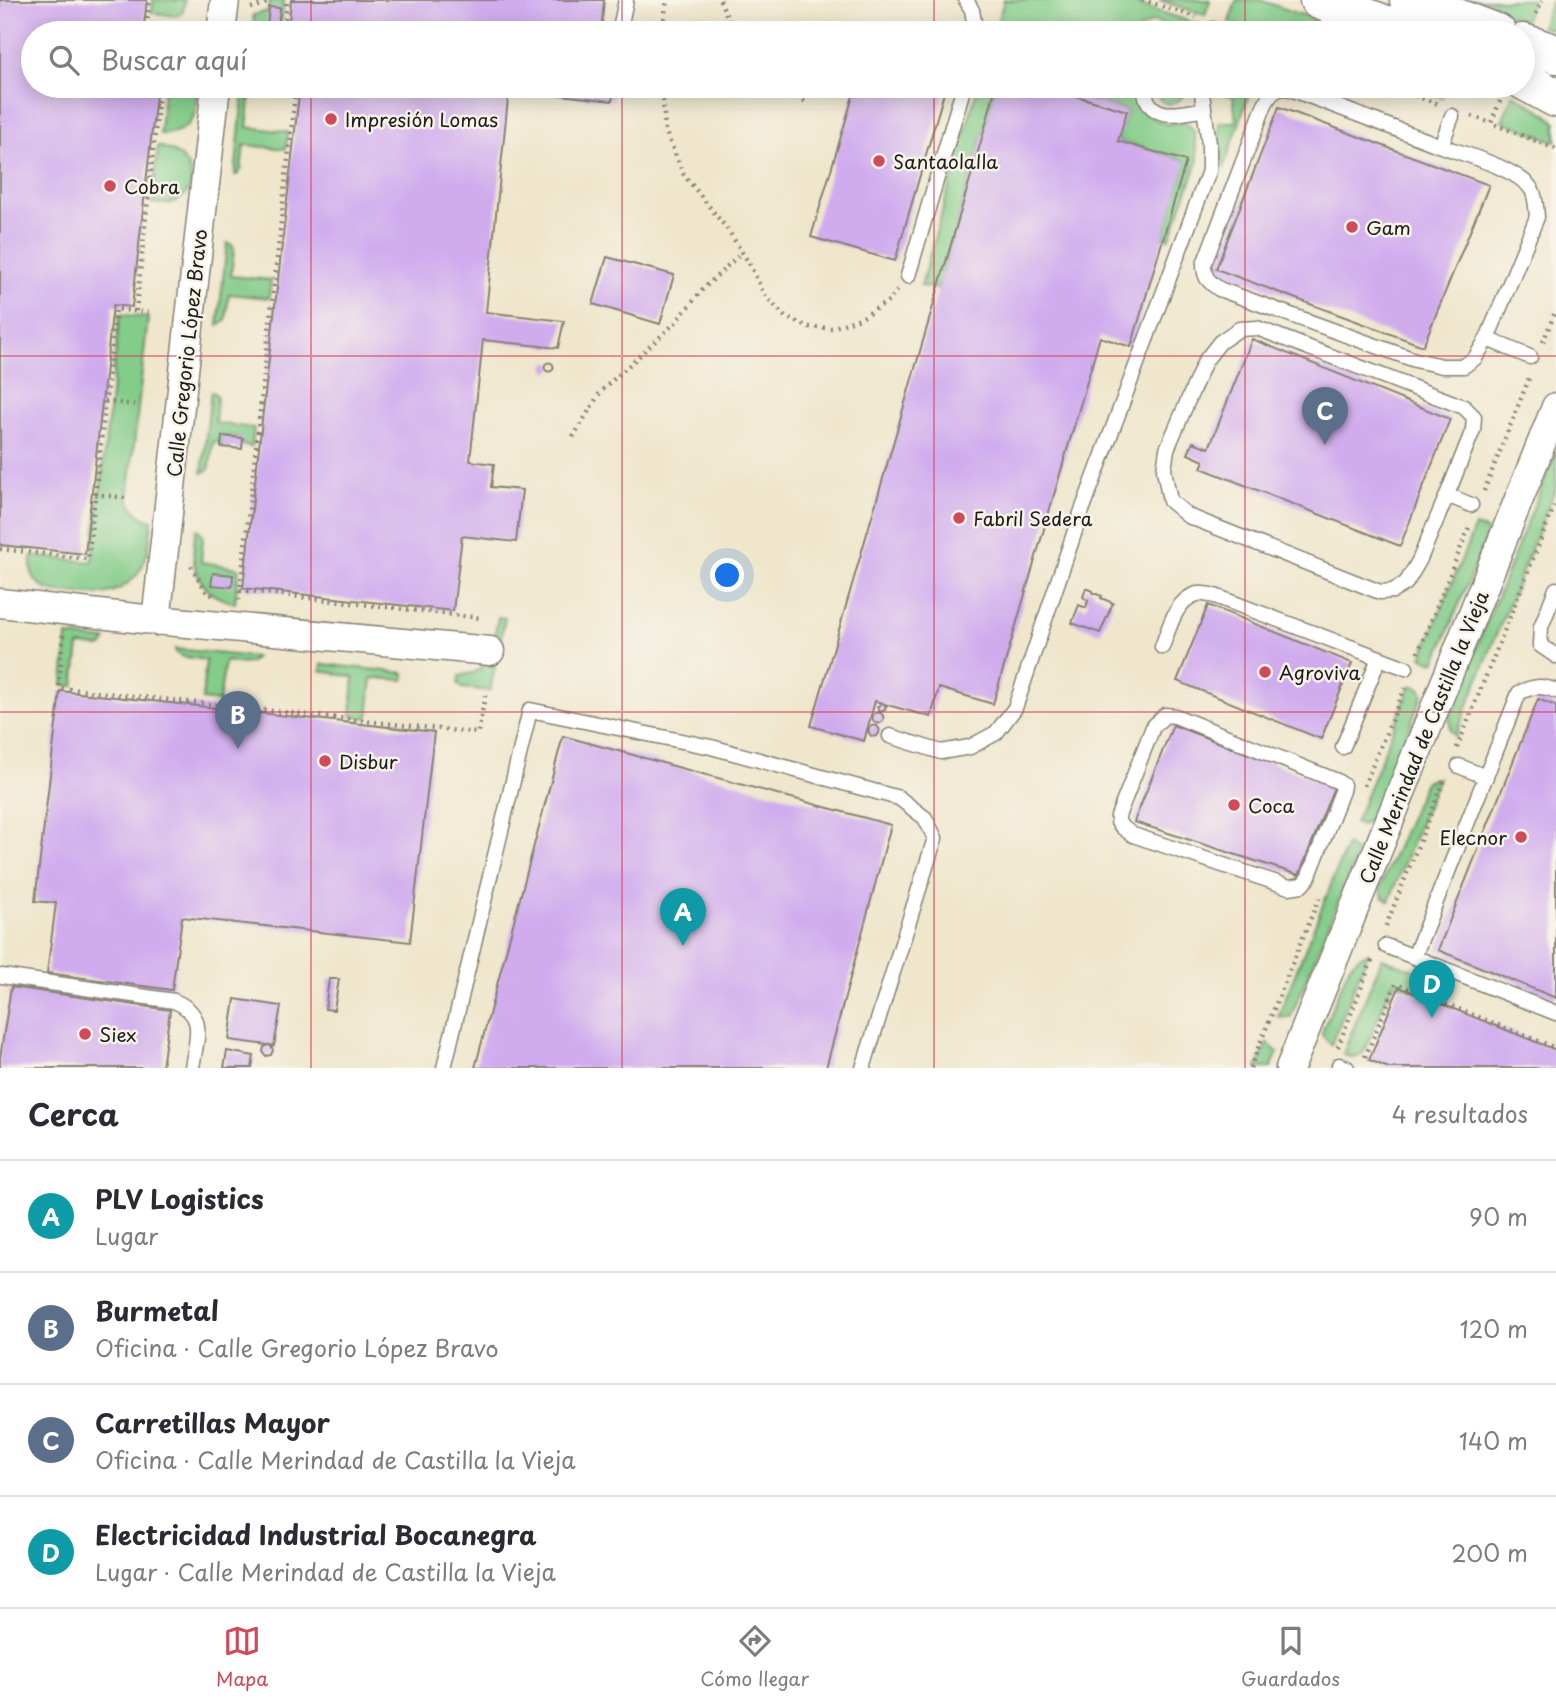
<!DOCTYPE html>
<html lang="es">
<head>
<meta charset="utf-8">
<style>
  body { margin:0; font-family:"Playpen Sans",sans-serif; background:#f2f2f3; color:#2b2b33 }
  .you { position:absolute; left:728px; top:576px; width:24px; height:24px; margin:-18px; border:5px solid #fff; border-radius:50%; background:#1a73e8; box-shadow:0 0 0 10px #1a73e833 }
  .badge { display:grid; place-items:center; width:46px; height:46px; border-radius:50%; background:#d1495b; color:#fff; font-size:23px; font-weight:700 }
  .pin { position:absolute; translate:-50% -58px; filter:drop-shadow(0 2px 4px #0008) }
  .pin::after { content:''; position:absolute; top:37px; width:24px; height:21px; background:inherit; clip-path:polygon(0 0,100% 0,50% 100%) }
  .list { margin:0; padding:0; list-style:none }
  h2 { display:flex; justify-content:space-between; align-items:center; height:91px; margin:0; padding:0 28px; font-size:30px }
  h2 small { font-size:23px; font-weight:400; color:#7c7c81 }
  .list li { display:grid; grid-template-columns:46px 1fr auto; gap:21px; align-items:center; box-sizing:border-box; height:112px; padding:0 28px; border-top:2px solid #e1e1e2 }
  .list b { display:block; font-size:26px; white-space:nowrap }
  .list p { margin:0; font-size:23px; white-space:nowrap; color:#7c7c81 }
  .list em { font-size:23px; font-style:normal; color:#7c7c81 }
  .icon { flex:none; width:38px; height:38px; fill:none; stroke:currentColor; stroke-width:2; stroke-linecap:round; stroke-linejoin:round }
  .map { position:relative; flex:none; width:1556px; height:1068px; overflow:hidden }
  .search { position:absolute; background:#fff; box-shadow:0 4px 18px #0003; left:21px; right:21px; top:21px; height:77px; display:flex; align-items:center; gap:18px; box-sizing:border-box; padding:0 24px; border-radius:38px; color:#7c7c81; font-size:26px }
  .sheet { height:539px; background:#fff }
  nav { display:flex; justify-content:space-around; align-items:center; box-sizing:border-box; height:98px; border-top:2px solid #e1e1e2; background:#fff; font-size:19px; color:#7c7c81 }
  nav a { display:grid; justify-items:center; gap:4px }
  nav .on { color:#d1495b }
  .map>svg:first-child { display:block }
</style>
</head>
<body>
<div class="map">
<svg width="1556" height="1068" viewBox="0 0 1556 1068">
  <rect width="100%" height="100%" fill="#f7f3e8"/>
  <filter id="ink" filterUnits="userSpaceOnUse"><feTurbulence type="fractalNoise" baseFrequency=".0143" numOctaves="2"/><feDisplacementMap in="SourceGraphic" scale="14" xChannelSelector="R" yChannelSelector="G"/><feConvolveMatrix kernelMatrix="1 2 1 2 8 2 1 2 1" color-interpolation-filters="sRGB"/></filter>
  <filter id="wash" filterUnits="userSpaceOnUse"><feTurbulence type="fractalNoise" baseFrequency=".00686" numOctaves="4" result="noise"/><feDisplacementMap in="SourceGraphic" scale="28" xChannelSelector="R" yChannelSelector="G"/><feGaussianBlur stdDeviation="1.57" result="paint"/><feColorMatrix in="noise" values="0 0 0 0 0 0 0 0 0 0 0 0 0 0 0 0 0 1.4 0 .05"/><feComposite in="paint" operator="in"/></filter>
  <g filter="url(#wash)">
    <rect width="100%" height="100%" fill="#efe6cc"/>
    <!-- green -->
    <path fill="#83cc89" stroke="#507452" stroke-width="2" d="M153 0H185L183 12 176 16 152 13Z
      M270 0H284L280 33H255L253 15 269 11Z
      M1004 0H1125L1201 25 1198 33H1188L1153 21 1140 29 1139 33H994Z
      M1159 0H1210L1205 15Z
      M1238 0H1260L1353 33H1260L1229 22 1236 1Z
      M1468 0H1533L1524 21Z
      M1552 1 1556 3V30L1541 27Z
      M164 86H190L197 92C197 119 190 133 160 134Z
      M978 86H996L990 106 991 107 938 289 921 286Z
      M1061 86H1134L1137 101 1149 116 1160 122 1168 124 1181 122 1189 125 1194 131 1198 162 1171 235 1168 239 1163 237 1185 161 1118 141 1127 111 1059 91Z
      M1154 86H1186C1183 109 1157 110 1154 86Z
      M1214 86H1252L1224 167 1222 160 1219 122H1236L1233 96 1220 93Z
      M1408 86H1446L1442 98Z
      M1513 94 1542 111 1556 122V142L1502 121Z
      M243 95 250 100 247 127 288 132 286 149 244 145 241 170 237 175H235Z
      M158 146C206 157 200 211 152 203Z
      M227 243 231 244 234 249 231 276 271 280 269 298 229 294 226 320 223 323 218 325Z
      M120 314 148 318 128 498C134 509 138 519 152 520 150 540 149 560 135 577 127 585 117 591 107 593 96 596 56 593 46 589 42 587 37 582 34 578 30 571 31 564 31 556L92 562Z
      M211 392 215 393 217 397 215 423 254 428 252 447 242 445V438L223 436 222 443 213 442 210 466 208 470 202 473Z
      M1556 452V487L1455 737 1451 731 1449 715Z
      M1475 526 1485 530 1487 535 1436 661 1433 662 1422 657Z
      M197 529 201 532 203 538 201 562 239 568 235 603C228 601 220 599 214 595 192 579 190 552 197 529Z
      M498 617 505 618 490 691 462 688 458 683 460 676C466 674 472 674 477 671 495 661 494 635 498 617Z
      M67 636 106 640 103 646 100 647 81 645 79 646 74 686 63 685Z
      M175 649 255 657C251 668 234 662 225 661L219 702 202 700 206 660 180 656 176 653Z
      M322 664 404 673V680L372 678 368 718 351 716 354 677 321 671Z
      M1411 685 1421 689 1423 694 1371 820 1361 825 1355 823Z
      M1438 778 1389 901 1383 897 1380 887 1424 784 1426 781Z
      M1347 845 1355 852V861L1291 1016 1289 1018 1278 1017Z
      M1368 953 1331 1045 1322 1035 1323 1029 1350 965 1360 956Z
      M1382 958 1432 977 1425 994 1393 982 1364 1052C1356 1058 1352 1058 1343 1054Z
      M1267 1043 1278 1052 1271 1068H1257Z"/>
    <g id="blocks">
      <!-- building -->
      <path fill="#d0abee" d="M0 0H147L143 33H33V86H157L132 307 113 305 85 554 0 545Z
        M291 0H604L601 33H288Z
        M269 7 280 8 278 29 267 28Z
        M928 26 950 32V33H925Z
        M300 86H615L612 101 509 89 486 312 564 321 558 348 483 340 470 461 494 464 491 487 522 490 516 542 462 536 453 611 243 588Z
        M856 86H946L895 261 811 237Z
        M996 86H1061L1059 91 1127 111 1118 141 1186 161 1131 347 1100 337 993 704 939 688 931 717 884 704 886 707 885 710 880 712 877 707 882 703 875 701 864 741 811 726 984 131Z
        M1279 107 1489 185 1423 346 1216 269Z
        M607 257 674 275 660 324 593 304Z
        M1252 339 1450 419 1400 546 1201 468 1204 461 1188 454 1193 442 1209 448Z
        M544.5 367a4.5 4.5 0 1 1 9 0a4.5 4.5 0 1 1-9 0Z
        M222 436 243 438 242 449 221 447Z
        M213 573 233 575 232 587 211 585Z
        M1086 588 1093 591V593L1102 596 1101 598 1113 603 1100 633 1072 623 1079 605 1086 608 1088 601 1083 597Z
        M1208 605 1352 663 1321 739 1177 681Z
        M60 691 434 732 410 942 182 917 172 990 47 973 56 903 35 901Z
        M1538 699 1556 706V998L1438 950Z
        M872.5 718a5.5 5.5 0 1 1 11 0a5.5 5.5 0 1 1-11 0Z
        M1173 725 1334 787 1299 875 1134 822Z
        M868.5 731a5.5 5.5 0 1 1 11 0a5.5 5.5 0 1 1-11 0Z
        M563 736 891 825 826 1068H475Z
        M329 979H339L334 1010 325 1009Z
        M11 987 170 1010 162 1068H0V1058Z
        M1399 987 1556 1050V1068H1389L1369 1060Z
        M235 999 281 1006 274 1046 270 1045 273 1050 271 1055 266 1056 263 1052 264 1047 268 1045 229 1040Z
        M227 1051 254 1056 252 1068H224Z"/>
    </g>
  </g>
  <g filter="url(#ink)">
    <use href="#blocks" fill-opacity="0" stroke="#868174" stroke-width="2"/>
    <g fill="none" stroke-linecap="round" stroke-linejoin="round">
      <!-- service casing -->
      <g stroke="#868174" stroke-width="17">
        <path id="service" d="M966 0 972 10 976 33
          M619 33 626 0
          M1211 33 1213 29
          M1144 86C1147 123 1178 114 1204 109
          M1441 146C1464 154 1519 169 1532 190 1536 197 1536 208 1537 217L1487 339 1475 358 1464 366H1442L1415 360 1219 289C1208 281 1204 278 1204 264L1265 104C1271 93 1275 88 1288 88L1441 146 1452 116
          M908 276 964 86
          M1487 339 1530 357
          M1447 495 1419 561 1406 583 1393 591 1380 592 1188 516 1170 501 1164 470 1167 449 1205 361 1220 342 1239 329 1257 328 1464 407 1474 417 1473 430 1447 495 1471 505
          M1556 589 1541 627 1540 645 1556 656
          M1162 647C1169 629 1175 600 1197 594 1202 593 1210 595 1215 596L1406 668
          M1165 715 1175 716 1337 781 1343 785 1342 791 1308 878 1302 885 1289 887 1133 835 1122 827 1118 822V816L1153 727Z
          M890 736 941 752 970 747 996 733 1015 708 1080 516 1209 171V144L1201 86
          M1343 747 1379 658
          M1459 766 1486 777
          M1386 946 1556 1013
          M1414 957 1519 693C1532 686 1542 685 1556 691
          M2 976 174 1001C208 1015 196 1038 192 1068
          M1339 1065 1347 1068
          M444 1068 530 710 711 747 899 798 925 818 935 838 863 1068"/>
      </g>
      <!-- minor casing -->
      <g stroke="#868174" stroke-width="31">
        <path id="minor" d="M221 33 225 0
          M0 603 144 619 490 651
          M156 621 216 86
          M1290 1068 1556 407"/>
      </g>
      <!-- secondary casing -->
      <g stroke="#868174" stroke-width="41">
        <path id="secondary" d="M1319 0 1408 33
          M1409 0 1497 33
          M1523 43 1556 54
          M1523 80 1556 98"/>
      </g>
      <!-- path -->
      <path stroke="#868174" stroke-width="4.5" stroke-dasharray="2 5" stroke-linecap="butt" d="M720 0 731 26 736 33
        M1142 0 1196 17
        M251 8 267 3
        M1536 14 1542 0
        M1231 29 1243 33
        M146 33 150 0
        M284 33 287 0
        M662 33 667 0
        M662 86 665 130 684 175 728 230 749 263 764 294 785 317 809 327 832 328 863 317 890 300 897 291
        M779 86 809 104
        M1389 86 1438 104
        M1500 101 1491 123 1556 149
        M1472 116 1491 123
        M136 311 160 86
        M1543 342 1556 310
        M105 401 135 405
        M573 437 601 391 675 323 702 290 742 252
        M1484 491 1530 376
        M95 494 125 498
        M0 549 88 559 116 309 150 313
        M191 566 206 591 215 597
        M240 590 480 618
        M239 600 296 86
        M63 635 59 688 478 733 486 691
        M1418 653 1470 525
        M1457 748 1556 502
        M1364 786 1405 688
        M1386 926 1445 778
        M1338 1047 1372 960
        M1365 1057 1396 984 1556 1048
        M1250 1068 1319 898"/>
      <!-- service -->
      <use href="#service" stroke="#fff" stroke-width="14"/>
      <!-- minor -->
      <use href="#minor" stroke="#fff" stroke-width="28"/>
      <!-- secondary -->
      <use href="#secondary" stroke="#fff" stroke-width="38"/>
    </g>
  </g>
  <!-- grid -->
  <path fill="none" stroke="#d1495b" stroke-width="2" stroke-opacity="0.55" d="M311 0V33M622 0V33M934 0V33M1245 0V33M311 86V1068M622 86V1068M934 86V1068M1245 86V1068M0 356H1556M0 712H1556"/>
  <!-- markers -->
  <g fill="#d1495b" stroke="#f7f3e8" stroke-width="2.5">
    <circle cx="331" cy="119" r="7"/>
    <circle cx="879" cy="161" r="7"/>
    <circle cx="110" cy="186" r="7"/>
    <circle cx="1352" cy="227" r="7"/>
    <circle cx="959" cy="518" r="7"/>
    <circle cx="1265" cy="672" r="7"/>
    <circle cx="325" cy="761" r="7"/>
    <circle cx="1234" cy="805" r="7"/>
    <circle cx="1521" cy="837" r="7"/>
    <circle cx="85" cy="1034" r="7"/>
  </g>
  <g text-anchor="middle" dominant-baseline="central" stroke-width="5" stroke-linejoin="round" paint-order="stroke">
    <!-- poi labels -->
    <g font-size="19" fill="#1c1c1c" stroke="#f7f3e8" text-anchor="start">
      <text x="345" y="119">Impresión Lomas</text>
      <text x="893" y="161">Santaolalla</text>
      <text x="124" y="186">Cobra</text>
      <text x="1366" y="227">Gam</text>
      <text x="973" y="518">Fabril Sedera</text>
      <text x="1279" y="672">Agroviva</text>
      <text x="339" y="761">Disbur</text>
      <text x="1248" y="805">Coca</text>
      <text x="1507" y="837" text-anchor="end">Elecnor</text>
      <text x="99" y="1034">Siex</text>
    </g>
    <!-- street labels -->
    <g font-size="19" fill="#1c1c1c" stroke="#f7f3e8">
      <text transform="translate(186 353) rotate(-84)">Calle Gregorio López Bravo</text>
      <text transform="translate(1423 737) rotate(-68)">Calle Merindad de Castilla la Vieja</text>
    </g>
  </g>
</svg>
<div class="you"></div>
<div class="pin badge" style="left:683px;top:946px;background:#0f9aa8">A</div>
<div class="pin badge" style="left:238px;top:749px;background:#5c6f8a">B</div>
<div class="pin badge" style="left:1325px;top:445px;background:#5c6f8a">C</div>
<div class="pin badge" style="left:1432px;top:1018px;background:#0f9aa8">D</div>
<div class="search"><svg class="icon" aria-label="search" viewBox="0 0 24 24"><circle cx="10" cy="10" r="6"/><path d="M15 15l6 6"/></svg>Buscar aquí</div>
</div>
<section class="sheet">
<h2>Cerca<small>4 resultados</small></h2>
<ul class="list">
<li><span class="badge" style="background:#0f9aa8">A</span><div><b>PLV Logistics</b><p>Lugar</p></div><em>90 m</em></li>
<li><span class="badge" style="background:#5c6f8a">B</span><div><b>Burmetal</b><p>Oficina · Calle Gregorio López Bravo</p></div><em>120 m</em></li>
<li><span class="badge" style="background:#5c6f8a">C</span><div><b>Carretillas Mayor</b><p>Oficina · Calle Merindad de Castilla la Vieja</p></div><em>140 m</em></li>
<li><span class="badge" style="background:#0f9aa8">D</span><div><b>Electricidad Industrial Bocanegra</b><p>Lugar · Calle Merindad de Castilla la Vieja</p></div><em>200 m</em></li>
</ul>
</section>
<nav>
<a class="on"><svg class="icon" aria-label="map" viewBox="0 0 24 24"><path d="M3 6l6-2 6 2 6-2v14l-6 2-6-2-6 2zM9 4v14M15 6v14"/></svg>Mapa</a>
<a><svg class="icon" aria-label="directions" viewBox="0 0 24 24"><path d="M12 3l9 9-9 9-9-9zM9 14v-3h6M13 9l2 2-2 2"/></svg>Cómo llegar</a>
<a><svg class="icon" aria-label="saved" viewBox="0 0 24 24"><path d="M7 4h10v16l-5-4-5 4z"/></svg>Guardados</a>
</nav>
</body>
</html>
